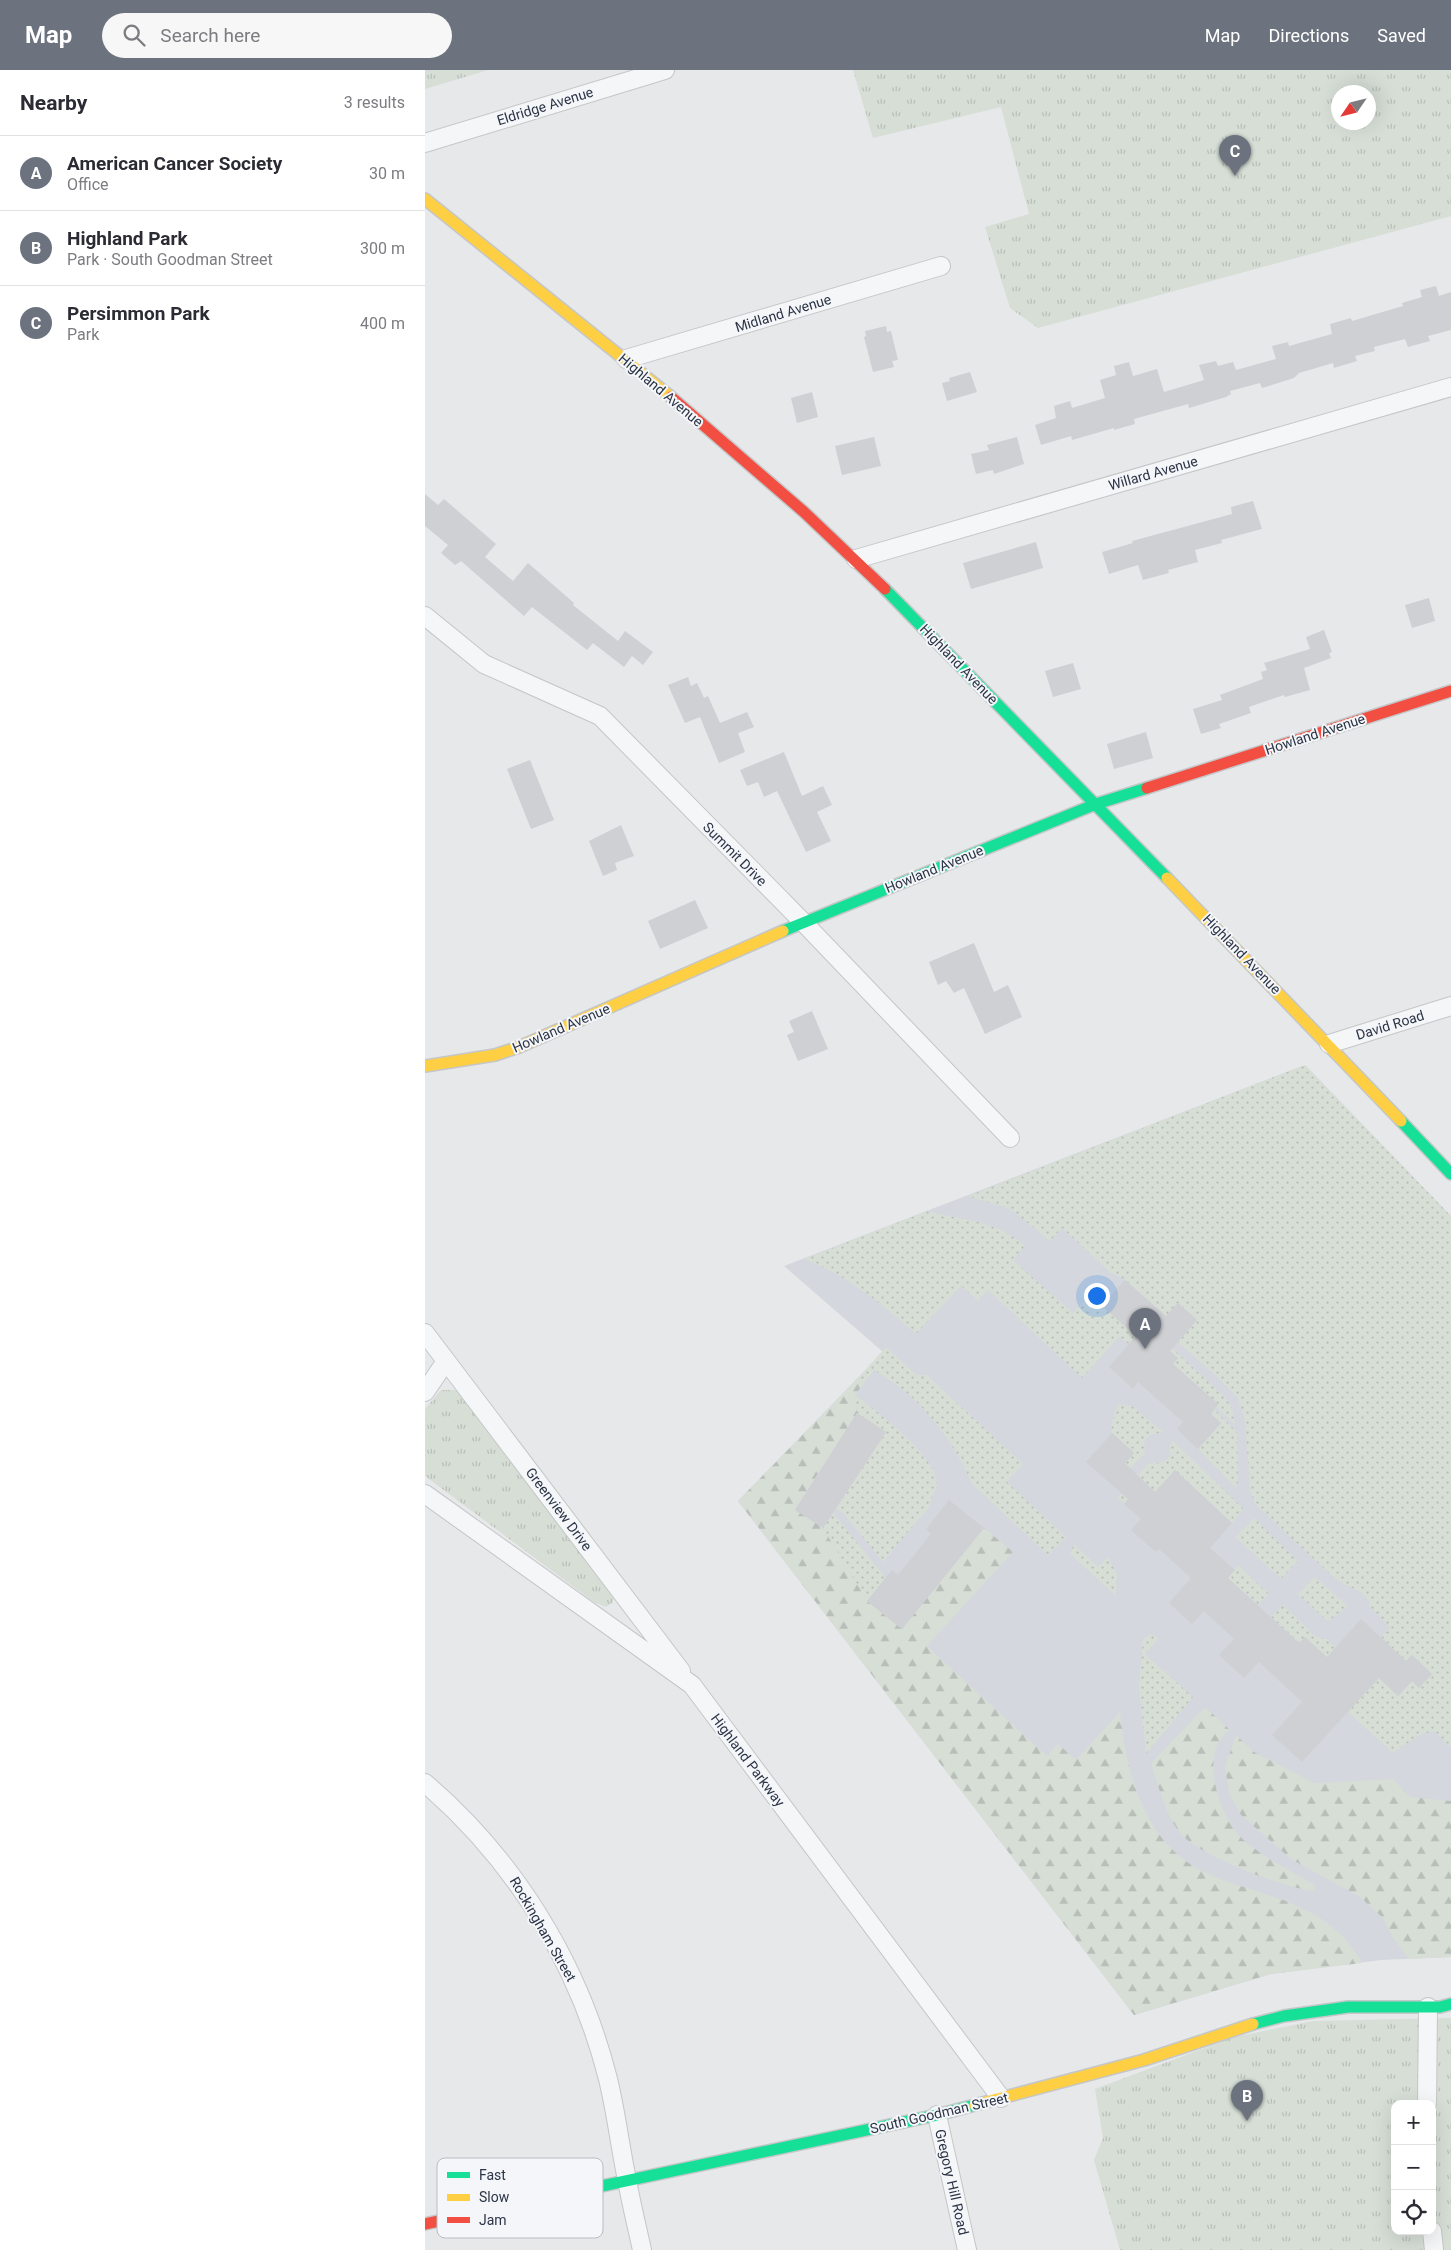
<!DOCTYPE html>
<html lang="en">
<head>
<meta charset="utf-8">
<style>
  body { margin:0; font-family:Roboto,sans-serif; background:#f7f7f7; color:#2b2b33 }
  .controls { position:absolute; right:15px; bottom:15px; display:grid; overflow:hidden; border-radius:10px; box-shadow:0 5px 20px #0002 }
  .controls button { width:45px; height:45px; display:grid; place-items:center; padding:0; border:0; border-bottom:1px solid #e1e1e2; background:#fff; color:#2b2b33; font:25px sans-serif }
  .compass { position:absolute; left:906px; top:15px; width:45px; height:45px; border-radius:50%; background:#fff; box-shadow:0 5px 20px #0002; rotate:235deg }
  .you { position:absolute; left:671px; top:1225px; width:18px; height:18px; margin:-12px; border:4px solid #fff; border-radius:50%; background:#1a73e8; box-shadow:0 0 0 8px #1a73e833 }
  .badge { display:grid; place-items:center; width:32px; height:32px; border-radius:50%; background:#6c737f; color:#fff; font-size:16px; font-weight:700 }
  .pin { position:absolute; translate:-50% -41px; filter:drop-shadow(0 1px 2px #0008) }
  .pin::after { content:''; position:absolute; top:26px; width:18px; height:15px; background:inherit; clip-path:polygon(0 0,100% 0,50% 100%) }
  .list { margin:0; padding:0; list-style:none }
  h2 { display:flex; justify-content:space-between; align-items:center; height:65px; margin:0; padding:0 20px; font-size:21px }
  h2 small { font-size:16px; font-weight:400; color:#7c7c81 }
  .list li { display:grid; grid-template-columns:32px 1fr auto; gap:15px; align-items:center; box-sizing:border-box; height:75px; padding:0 20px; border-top:1px solid #e1e1e2 }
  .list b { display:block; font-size:19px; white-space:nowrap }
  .list p { margin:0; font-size:16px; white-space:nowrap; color:#7c7c81 }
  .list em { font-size:16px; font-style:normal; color:#7c7c81 }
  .icon { flex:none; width:28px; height:28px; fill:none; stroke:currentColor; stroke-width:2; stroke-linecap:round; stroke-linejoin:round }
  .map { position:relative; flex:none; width:1026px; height:2180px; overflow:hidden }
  header { display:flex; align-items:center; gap:30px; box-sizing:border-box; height:70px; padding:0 25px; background:#6c737f; color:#fff }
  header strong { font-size:24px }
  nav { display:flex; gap:28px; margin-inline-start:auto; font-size:18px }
  .search { width:350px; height:45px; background:#f7f7f7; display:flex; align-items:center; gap:12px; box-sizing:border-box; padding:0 18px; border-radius:28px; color:#7c7c81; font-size:19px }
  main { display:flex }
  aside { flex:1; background:#fff }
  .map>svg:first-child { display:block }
</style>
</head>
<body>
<header>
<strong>Map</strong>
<div class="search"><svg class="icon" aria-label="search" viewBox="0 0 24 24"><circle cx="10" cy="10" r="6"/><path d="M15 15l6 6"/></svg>Search here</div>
<nav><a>Map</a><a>Directions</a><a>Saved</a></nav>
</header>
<main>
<aside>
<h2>Nearby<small>3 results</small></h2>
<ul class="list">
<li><span class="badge">A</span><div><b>American Cancer Society</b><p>Office</p></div><em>30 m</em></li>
<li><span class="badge">B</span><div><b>Highland Park</b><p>Park · South Goodman Street</p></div><em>300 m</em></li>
<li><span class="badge">C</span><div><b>Persimmon Park</b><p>Park</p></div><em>400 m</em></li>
</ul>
</aside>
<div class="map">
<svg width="1026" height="2180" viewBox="0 0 1026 2180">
  <defs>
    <pattern id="grass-dots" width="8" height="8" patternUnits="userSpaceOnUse" patternTransform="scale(1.25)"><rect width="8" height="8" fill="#d6ded6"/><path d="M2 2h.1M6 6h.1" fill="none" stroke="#b8bfb9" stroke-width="1.8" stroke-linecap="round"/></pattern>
    <pattern id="forest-firs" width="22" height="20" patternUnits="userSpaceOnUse" patternTransform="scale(1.25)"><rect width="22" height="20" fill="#d6ded6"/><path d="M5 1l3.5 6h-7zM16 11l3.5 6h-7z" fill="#b8bfb9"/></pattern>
    <pattern id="park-tufts" width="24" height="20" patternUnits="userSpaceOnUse" patternTransform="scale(1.25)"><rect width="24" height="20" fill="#d6ded6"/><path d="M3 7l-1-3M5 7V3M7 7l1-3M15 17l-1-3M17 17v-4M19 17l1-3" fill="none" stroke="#b8bfb9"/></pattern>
  </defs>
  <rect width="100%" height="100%" fill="#e6e8ea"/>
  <!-- built -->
  <path fill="#d4d7dd" d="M880 995 1026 1146V1887L956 1890 846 1904 709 1945 313 1431 458 1282 359 1196Z"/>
  <!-- grass -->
  <path fill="url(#grass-dots)" d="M880 995 1026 1146V1677L1009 1661 995 1665 968 1683 923 1642 932 1588 973 1626 987 1611 994 1617 1007 1604 987 1585 981 1591 956 1567 965 1557 945 1537 943 1530 936 1522 920 1515 907 1506 830 1434 825 1420 820 1352 813 1328 790 1305 753 1272 772 1249 753 1233 741 1246 700 1210 685 1202 637 1158 625 1171 585 1139 543 1126Z
    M502 1141C537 1150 572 1150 600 1176L588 1190 648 1243 659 1231 673 1240 677 1236 711 1266 704 1274 694 1267 657 1308 563 1220 553 1231 536 1216 491 1264C457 1235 422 1205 379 1189Z
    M461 1277 492 1305H502L598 1394 582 1412 641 1467 623 1485 547 1414C535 1384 509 1346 484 1325 474 1316 461 1308 449 1300L439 1313 434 1307Z
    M747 1278 801 1328 807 1338 810 1355 791 1336 793 1334 748 1294 745 1281Z
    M430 1325C451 1340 508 1384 512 1410 513 1419 505 1427 505 1436L458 1492 417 1442 411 1439 461 1362 432 1343Z
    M693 1334 707 1336 738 1362 725 1365 719 1372 720 1384 703 1400 698 1396 709 1382 687 1363 686 1354Z
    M789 1339 812 1362 813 1412 811 1418 773 1379 796 1353 785 1343Z
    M748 1371 819 1439 807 1453 750 1400 730 1422 719 1412 699 1434 692 1428 724 1393C734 1394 739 1393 745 1386V1375Z
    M408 1443 461 1508 442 1531 398 1458Z
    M829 1448 873 1491 856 1509 810 1467Z
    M649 1474 673 1497 683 1487 692 1505 691 1526 645 1484Z
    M813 1495 844 1524 833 1535 803 1508Z
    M890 1507 923 1536 903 1552 873 1524Z
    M858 1535 891 1567 901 1569 917 1581 907 1592 874 1573 846 1547Z
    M726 1564 734 1568 720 1584 768 1627 721 1684 714 1617 718 1569Z"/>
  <!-- forest -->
  <path fill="url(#forest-firs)" d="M434 1307 439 1313 430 1325 432 1343 370 1439 398 1458 442 1531 477 1559 559 1458 588 1482 502 1576 622 1686 633 1674 651 1690 695 1642C701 1699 717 1766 770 1797 796 1812 828 1819 855 1829 889 1841 920 1860 937 1893L846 1904 709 1945 313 1431Z
    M780 1637 804 1659C800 1665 793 1672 791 1678 782 1707 798 1753 821 1772 842 1789 867 1802 890 1815V1821C861 1819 775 1786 756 1764 741 1747 733 1715 726 1693Z
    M811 1665 829 1682 889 1713 968 1709 985 1727 1026 1731V1887L984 1889 968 1868 958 1848 935 1827 866 1789 816 1745 804 1723 800 1697Z"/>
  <!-- park -->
  <path fill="url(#park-tufts)" fill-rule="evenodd" d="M0 0H63L0 19Z
    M428 0H1026V146L613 258 585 238 560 157 604 144 576 37 448 68ZM944 22V52H914V22Z
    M16 1320H34L190 1526 187 1533 181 1537 169 1532 0 1406V1339Z
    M1026 1948V2180H695L669 2090 678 2068 670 2019 809 1967 888 1951ZM970 2034H1007V2161H970Z"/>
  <!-- building -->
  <path fill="#ced0d3" d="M1011 216 1014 226 1026 222V260L1003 266 1005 271 983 277 980 269 949 277 950 281 930 286 932 291 909 298 908 293 874 303 869 308 837 318 835 313 805 321 806 324 801 327 764 338 763 334 709 349 710 354 689 360V358L647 370 646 366 616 375 610 355 631 348 629 336 645 331 647 338 680 328 675 310 691 305 689 296 704 292 708 306 732 299 739 322 779 310 774 295 791 291 793 296 808 292 811 300 851 289 847 276 863 272 864 276 907 264 905 254 926 248 927 251 978 236 977 233 997 227 995 220Z
    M461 256 462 262 466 261 473 290 467 291 469 297 448 302 439 267 441 266 440 261Z
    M545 302 552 322 522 331 517 313 525 311 524 308Z
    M387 322 393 347 372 353 366 328Z
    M449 367 456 396 417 405 410 376Z
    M592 367 599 394 569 404 568 400 551 404 546 384 564 380 562 375Z
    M0 424 13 435 19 429 71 474 60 487 88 511 103 493 149 533 148 535 193 571 200 561 228 582 218 595 207 586 199 597 168 573 162 580 107 537 99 546 36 491 30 495 16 483 23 475 0 456Z
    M828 431 837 459 796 470 797 473 770 480 773 492 743 500 744 503 718 510 713 495 684 504 677 482 708 473 707 471 807 444 806 437Z
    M611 472 618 498 546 519 538 493Z
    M1004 528 1010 551 987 558 980 535Z
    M899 560 907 582 904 583 906 588 879 598 885 620 860 627 859 625 824 637 826 643 794 654 796 658 776 664 768 639 797 630 795 625 838 609 836 602 842 600 839 593 885 579 881 567Z
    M648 593 656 619 628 627 620 601Z
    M263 607 266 616 272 613 279 628 283 626 295 653 322 642 329 657 313 663 320 682 294 693 275 647 260 653 243 615Z
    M721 662 728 688 689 699 682 674Z
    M359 682 377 726 398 716 407 735 392 742 406 771 381 782 352 721 339 727 333 712 322 716 315 700Z
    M105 690 129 750 106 759 82 699Z
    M196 755 209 786 190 793 192 800 178 806 164 771Z
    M270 830 283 858 235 879 223 851Z
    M549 873 569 922 583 915 597 947 560 964 539 918 529 923 521 911 513 915 504 892Z
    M387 941 403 979 373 991 362 965 369 962 364 951Z
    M700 1210 741 1246 753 1233 772 1250 745 1281 753 1288 748 1294 793 1334 786 1344 796 1353 773 1379 752 1359 758 1352 713 1312 708 1319 684 1297 711 1266 677 1236Z
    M432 1343 461 1362 398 1458 370 1440Z
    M687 1363 709 1383 700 1393 730 1422 750 1400 807 1453 785 1478 810 1500 803 1508 874 1573 880 1567 902 1587 936 1549 981 1591 987 1585 1007 1604 994 1618 987 1611 973 1626 954 1608 877 1692 847 1665 877 1632 834 1592 819 1608 794 1585 809 1569 779 1541 767 1554 744 1533 766 1508 734 1479 731 1482 706 1460 716 1449 699 1434 703 1429 661 1392Z
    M524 1430 559 1458 477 1559 442 1531 467 1500 473 1505 506 1464 501 1459Z"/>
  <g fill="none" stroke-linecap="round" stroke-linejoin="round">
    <!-- street casing -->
    <g stroke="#c4c6c8" stroke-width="20">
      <path id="street" d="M0 73 240 0
        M201 289 516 196
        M431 489 1026 317
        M0 546 59 594 175 646 378 852 585 1068
        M904 974 1026 936
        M0 1263 256 1601
        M0 1322 21 1291
        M0 1424 267 1615 576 2028
        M0 1713C90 1790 154 1894 183 2009 191 2042 195 2076 202 2110 206 2133 212 2157 217 2180
        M1002 2034 1003 1937
        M512 2045 542 2180
        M1007 2161 1009 2180"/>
    </g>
    <!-- fast casing -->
    <g stroke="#c4c6c8" stroke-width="14">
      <path id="fast" d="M460 519 742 808
        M358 861 671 734 722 718
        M976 1051 1026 1104
        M828 1954 859 1946 923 1937H1015L1026 1934
        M158 2120 512 2045 550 2035"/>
    </g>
    <!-- slow casing -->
    <g stroke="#c4c6c8" stroke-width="14">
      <path id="slow" d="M0 129 246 327
        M742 808 976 1051
        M0 996 70 985 94 977 358 861
        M550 2035 719 1990 828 1954"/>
    </g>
    <!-- jam casing -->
    <g stroke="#c4c6c8" stroke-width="14">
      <path id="jam" d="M246 327 379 442 460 519
        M722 718 1026 621
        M0 2154 158 2120"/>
    </g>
    <!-- street -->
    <use href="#street" stroke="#f5f6f7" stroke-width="18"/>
    <!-- fast -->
    <use href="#fast" stroke="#16e098" stroke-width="11"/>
    <!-- slow -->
    <use href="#slow" stroke="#ffcf43" stroke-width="11"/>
    <!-- jam -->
    <use href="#jam" stroke="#f24e42" stroke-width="11"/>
  </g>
  <g text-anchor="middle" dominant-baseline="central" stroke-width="4" stroke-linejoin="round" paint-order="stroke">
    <!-- street labels -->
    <g font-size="14" fill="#2b3445" stroke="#f4f6f9">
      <text transform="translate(120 36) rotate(-17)">Eldridge Avenue</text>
      <text transform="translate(358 243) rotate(-17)">Midland Avenue</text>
      <text transform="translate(236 320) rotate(40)">Highland Avenue</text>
      <text transform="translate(728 403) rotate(-16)">Willard Avenue</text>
      <text transform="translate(534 594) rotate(46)">Highland Avenue</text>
      <text transform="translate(890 664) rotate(-18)">Howland Avenue</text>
      <text transform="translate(310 784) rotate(45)">Summit Drive</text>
      <text transform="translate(509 799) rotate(-22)">Howland Avenue</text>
      <text transform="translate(817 884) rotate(46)">Highland Avenue</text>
      <text transform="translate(965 955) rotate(-17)">David Road</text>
      <text transform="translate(136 958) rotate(-23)">Howland Avenue</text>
      <text transform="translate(134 1439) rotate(53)">Greenview Drive</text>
      <text transform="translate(323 1690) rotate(53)">Highland Parkway</text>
      <text transform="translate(118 1859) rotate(60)">Rockingham Street</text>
      <text transform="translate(514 2043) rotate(-13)">South Goodman Street</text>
      <text transform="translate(527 2112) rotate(77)">Gregory Hill Road</text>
    </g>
  </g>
  <!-- legend -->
  <rect x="12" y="2088" width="166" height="80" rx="8" fill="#f4f6f9" stroke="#b8bcc3" stroke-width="1"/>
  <rect x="22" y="2102" width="23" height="6" fill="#16e098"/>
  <rect x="22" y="2124" width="23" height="7" fill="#ffcf43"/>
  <rect x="22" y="2147" width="23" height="6" fill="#f24e42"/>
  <g font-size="14" fill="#2b3445">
    <text x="54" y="2110">Fast</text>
    <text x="54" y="2132">Slow</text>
    <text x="54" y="2155">Jam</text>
  </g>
</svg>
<div class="controls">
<button>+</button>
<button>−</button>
<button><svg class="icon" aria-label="locate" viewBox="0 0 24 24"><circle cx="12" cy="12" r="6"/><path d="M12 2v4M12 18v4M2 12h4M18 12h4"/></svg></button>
</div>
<svg class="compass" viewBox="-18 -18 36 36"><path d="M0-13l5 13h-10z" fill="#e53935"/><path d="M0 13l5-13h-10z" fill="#7c7c81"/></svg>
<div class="you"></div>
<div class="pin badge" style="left:720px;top:1279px">A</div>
<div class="pin badge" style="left:822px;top:2051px">B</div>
<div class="pin badge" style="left:810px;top:106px">C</div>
</div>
</main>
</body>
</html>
